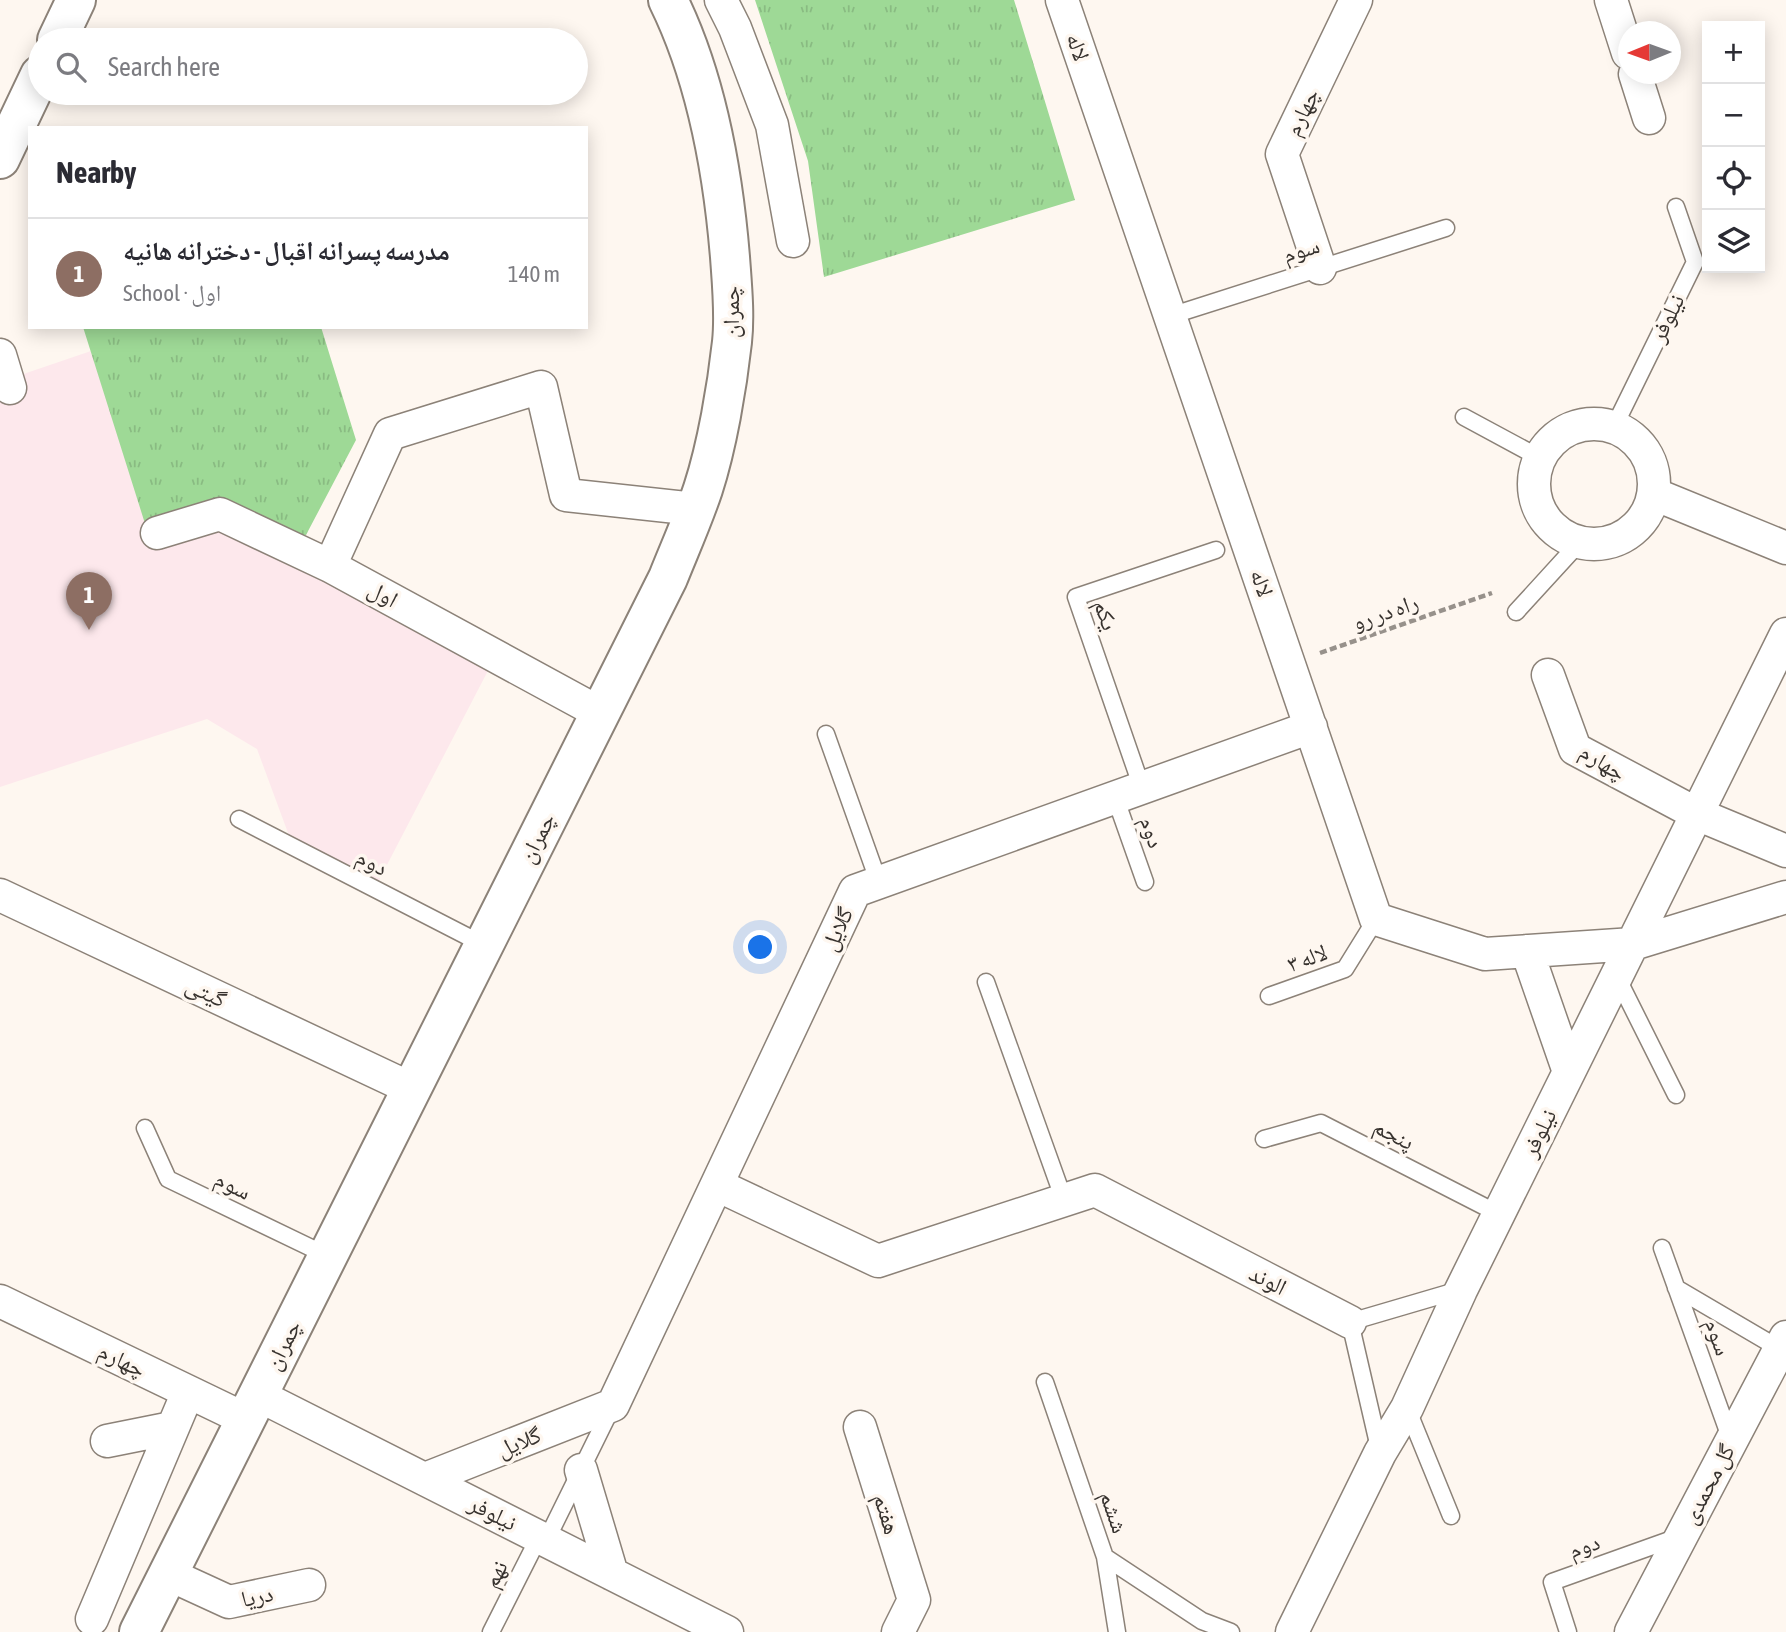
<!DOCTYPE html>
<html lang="en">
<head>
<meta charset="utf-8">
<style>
  body { margin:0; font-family:"Asap Condensed","Noto Naskh Arabic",sans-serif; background:#f7f7f7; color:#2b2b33 }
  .controls { position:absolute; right:21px; top:21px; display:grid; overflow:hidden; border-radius:0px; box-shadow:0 4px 18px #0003 }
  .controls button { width:63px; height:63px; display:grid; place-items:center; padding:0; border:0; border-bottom:2px solid #e1e1e2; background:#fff; color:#2b2b33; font:35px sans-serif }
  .compass { position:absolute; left:1618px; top:21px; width:63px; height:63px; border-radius:50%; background:#fff; box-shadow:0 4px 18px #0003; rotate:269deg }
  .you { position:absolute; left:761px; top:948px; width:24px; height:24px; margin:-18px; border:5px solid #fff; border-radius:50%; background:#1a73e8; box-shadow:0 0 0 10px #1a73e833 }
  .badge { display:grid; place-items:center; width:46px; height:46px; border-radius:50%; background:#0b8043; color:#fff; font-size:23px; font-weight:700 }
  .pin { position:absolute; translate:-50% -58px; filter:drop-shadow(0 2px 4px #0008) }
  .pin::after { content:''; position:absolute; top:37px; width:24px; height:21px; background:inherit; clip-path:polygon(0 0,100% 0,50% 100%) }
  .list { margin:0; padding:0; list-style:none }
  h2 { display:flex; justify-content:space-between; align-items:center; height:91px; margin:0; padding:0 28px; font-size:30px }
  h2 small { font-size:23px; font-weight:400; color:#7c7c81 }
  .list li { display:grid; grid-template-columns:46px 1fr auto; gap:21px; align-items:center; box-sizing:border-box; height:112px; padding:0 28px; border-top:2px solid #e1e1e2 }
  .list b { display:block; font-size:26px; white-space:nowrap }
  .list p { margin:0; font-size:23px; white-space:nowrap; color:#7c7c81 }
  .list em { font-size:23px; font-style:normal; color:#7c7c81 }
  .icon { flex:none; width:38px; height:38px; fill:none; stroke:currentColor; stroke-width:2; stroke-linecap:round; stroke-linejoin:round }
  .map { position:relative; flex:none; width:1786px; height:1632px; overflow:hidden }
  .search { position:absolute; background:#fff; box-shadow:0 4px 18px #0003; left:28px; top:28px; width:560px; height:77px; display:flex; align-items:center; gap:18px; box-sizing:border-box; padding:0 24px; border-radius:38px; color:#7c7c81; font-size:26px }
  .panel { position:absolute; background:#fff; box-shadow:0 4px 18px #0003; left:28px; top:126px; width:560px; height:203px; border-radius:0px }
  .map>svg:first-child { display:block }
</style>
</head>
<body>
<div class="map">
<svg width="1786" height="1632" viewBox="0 0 1786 1632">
  <defs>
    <pattern id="grass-tufts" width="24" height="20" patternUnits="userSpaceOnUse" patternTransform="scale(1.75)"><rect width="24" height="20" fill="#9ed996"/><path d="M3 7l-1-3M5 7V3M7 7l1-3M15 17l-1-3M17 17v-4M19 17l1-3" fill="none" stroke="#89bb82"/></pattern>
  </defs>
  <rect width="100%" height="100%" fill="#fef7f0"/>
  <!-- education -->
  <path fill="#fde8ec" d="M91 351 151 541 219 522 492 663 377 884 291 841 257 749 207 719 0 787V382Z"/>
  <!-- grass -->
  <path fill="url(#grass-tufts)" d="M755 0H1014L1075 200 824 277 808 161Z
    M83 327H321L356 440 306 535 280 534 221 506 147 530Z"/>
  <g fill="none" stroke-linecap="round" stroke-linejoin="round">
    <!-- lane casing -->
    <g stroke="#8c8278" stroke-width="19">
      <path id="lane" d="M1170 316 1446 228
        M1464 417 1540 458
        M1614 427 1695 262 1676 207
        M1516 612 1579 543
        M826 734 879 883
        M1142 788 1076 597 1216 550
        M1115 797 1145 882
        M239 819 484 945
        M1617 977 1676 1095
        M986 982 1064 1200
        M1269 996 1345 969 1376 919
        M145 1128 168 1179 328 1256
        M1264 1139 1321 1123 1499 1214
        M1662 1248 1731 1440
        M1676 1288 1780 1349
        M1045 1382 1105 1557 1202 1621 1231 1632
        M1407 1408 1451 1516
        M1380 1452 1350 1322 1459 1290
        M546 1541 612 1407
        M1105 1557 1117 1632
        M491 1632 539 1537
        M1568 1632 1552 1582 1678 1537"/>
    </g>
    <!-- street casing -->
    <g stroke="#8c8278" stroke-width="35">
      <path id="street" d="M721 0 735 28 772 125 793 241
        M1062 0 1376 919 1485 954 1633 944 1786 897
        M1611 0 1628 53
        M1635 74 1649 118
        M1320 268 1282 154 1356 0
        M0 355 10 388
        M1534 484a60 60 0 1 1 120 0a60 60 0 1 1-120 0Z
        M1654 494 1786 548
        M157 533 220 514 330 566 600 713
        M330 566 390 434 541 387 566 495 695 509
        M1548 675 1575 749 1697 814 1786 851
        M0 895 412 1089
        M1527 951 1569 1072
        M717 1185 878 1261 1095 1190 1350 1322
        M0 1301 245 1419
        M258 1395 727 1632
        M860 1427 914 1600 898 1632
        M107 1441 172 1428
        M581 1470 612 1574
        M425 1479 613 1405 855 891 1311 727
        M168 1574 229 1602 309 1585
        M92 1619 188 1392
        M1292 1632 1380 1453 1407 1408 1461 1290 1786 634
        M1631 1632 1786 1337"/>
    </g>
    <!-- secondary casing -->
    <g stroke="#8c8278" stroke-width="42">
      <path id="secondary" d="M57 40 76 0
        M0 159 40 75
        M139 1632 668 578C680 548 693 519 703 489 717 446 727 387 732 342 735 315 732 285 730 257 723 172 706 77 668 0"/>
    </g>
    <!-- path -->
    <path stroke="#97918b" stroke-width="4.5" stroke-dasharray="7 3.5" stroke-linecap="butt" d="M1320 653 1492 593"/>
    <!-- lane -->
    <use href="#lane" stroke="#fff" stroke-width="16"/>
    <!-- street -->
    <use href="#street" stroke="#fff" stroke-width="32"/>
    <!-- secondary -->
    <use href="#secondary" stroke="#fff" stroke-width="38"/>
  </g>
  <g text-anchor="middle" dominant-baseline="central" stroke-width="7" stroke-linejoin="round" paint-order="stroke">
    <!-- street labels -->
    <g font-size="23" fill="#37322e" stroke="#fef7f0">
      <text transform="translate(1078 47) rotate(71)">لاله</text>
      <text transform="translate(1302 112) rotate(-64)">چهارم</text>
      <text transform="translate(1301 250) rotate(-18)">سوم</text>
      <text transform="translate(731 312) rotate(-90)">چمران</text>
      <text transform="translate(1667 318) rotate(-64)">نیلوفر</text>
      <text transform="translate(1262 583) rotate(71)">لاله</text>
      <text transform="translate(383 594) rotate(29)">اول</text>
      <text transform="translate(1385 612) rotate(-19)">راه در رو</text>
      <text transform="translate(1106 615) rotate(71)">یکم</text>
      <text transform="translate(1603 762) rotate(32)">چهارم</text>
      <text transform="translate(1152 832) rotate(71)">دوم</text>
      <text transform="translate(537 838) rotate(-63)">چمران</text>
      <text transform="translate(372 862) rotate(27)">دوم</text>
      <text transform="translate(837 929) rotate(-65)">گلایل</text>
      <text transform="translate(1307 958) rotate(-20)">لاله ۳</text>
      <text transform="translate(206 992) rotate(25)">گیتی</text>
      <text transform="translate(1539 1133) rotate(-64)">نیلوفر</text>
      <text transform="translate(1394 1134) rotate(27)">پنجم</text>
      <text transform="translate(233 1185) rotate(26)">سوم</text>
      <text transform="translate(1268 1280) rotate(27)">الوند</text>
      <text transform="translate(1718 1337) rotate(70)">سوم</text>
      <text transform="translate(283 1345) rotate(-63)">چمران</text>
      <text transform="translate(122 1360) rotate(26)">چهارم</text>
      <text transform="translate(519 1442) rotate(-22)">گلایل</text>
      <text transform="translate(1708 1484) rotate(-62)">گل محمدی</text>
      <text transform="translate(1114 1512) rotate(71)">ششم</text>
      <text transform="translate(493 1513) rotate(27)">نیلوفر</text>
      <text transform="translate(887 1514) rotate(73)">هفتم</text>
      <text transform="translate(1584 1546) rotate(-20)">دوم</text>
      <text transform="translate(495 1574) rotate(-63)">نهم</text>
      <text transform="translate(257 1596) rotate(-12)">دریا</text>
    </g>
  </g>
</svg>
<div class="controls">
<button>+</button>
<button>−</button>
<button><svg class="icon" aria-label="locate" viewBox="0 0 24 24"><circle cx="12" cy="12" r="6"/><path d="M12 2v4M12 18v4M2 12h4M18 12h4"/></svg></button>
<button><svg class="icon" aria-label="layers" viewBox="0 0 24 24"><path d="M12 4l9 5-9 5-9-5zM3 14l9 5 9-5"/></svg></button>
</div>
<svg class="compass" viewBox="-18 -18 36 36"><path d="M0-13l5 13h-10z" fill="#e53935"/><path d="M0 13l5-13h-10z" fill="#7c7c81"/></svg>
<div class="you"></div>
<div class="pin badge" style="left:89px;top:630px;background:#8d6e63">1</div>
<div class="search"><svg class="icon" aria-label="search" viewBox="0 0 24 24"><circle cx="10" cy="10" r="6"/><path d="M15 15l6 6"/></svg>Search here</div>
<section class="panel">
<h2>Nearby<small></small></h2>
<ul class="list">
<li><span class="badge" style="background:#8d6e63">1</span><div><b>مدرسه پسرانه اقبال - دخترانه هانیه</b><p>School · اول</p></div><em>140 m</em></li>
</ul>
</section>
</div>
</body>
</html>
